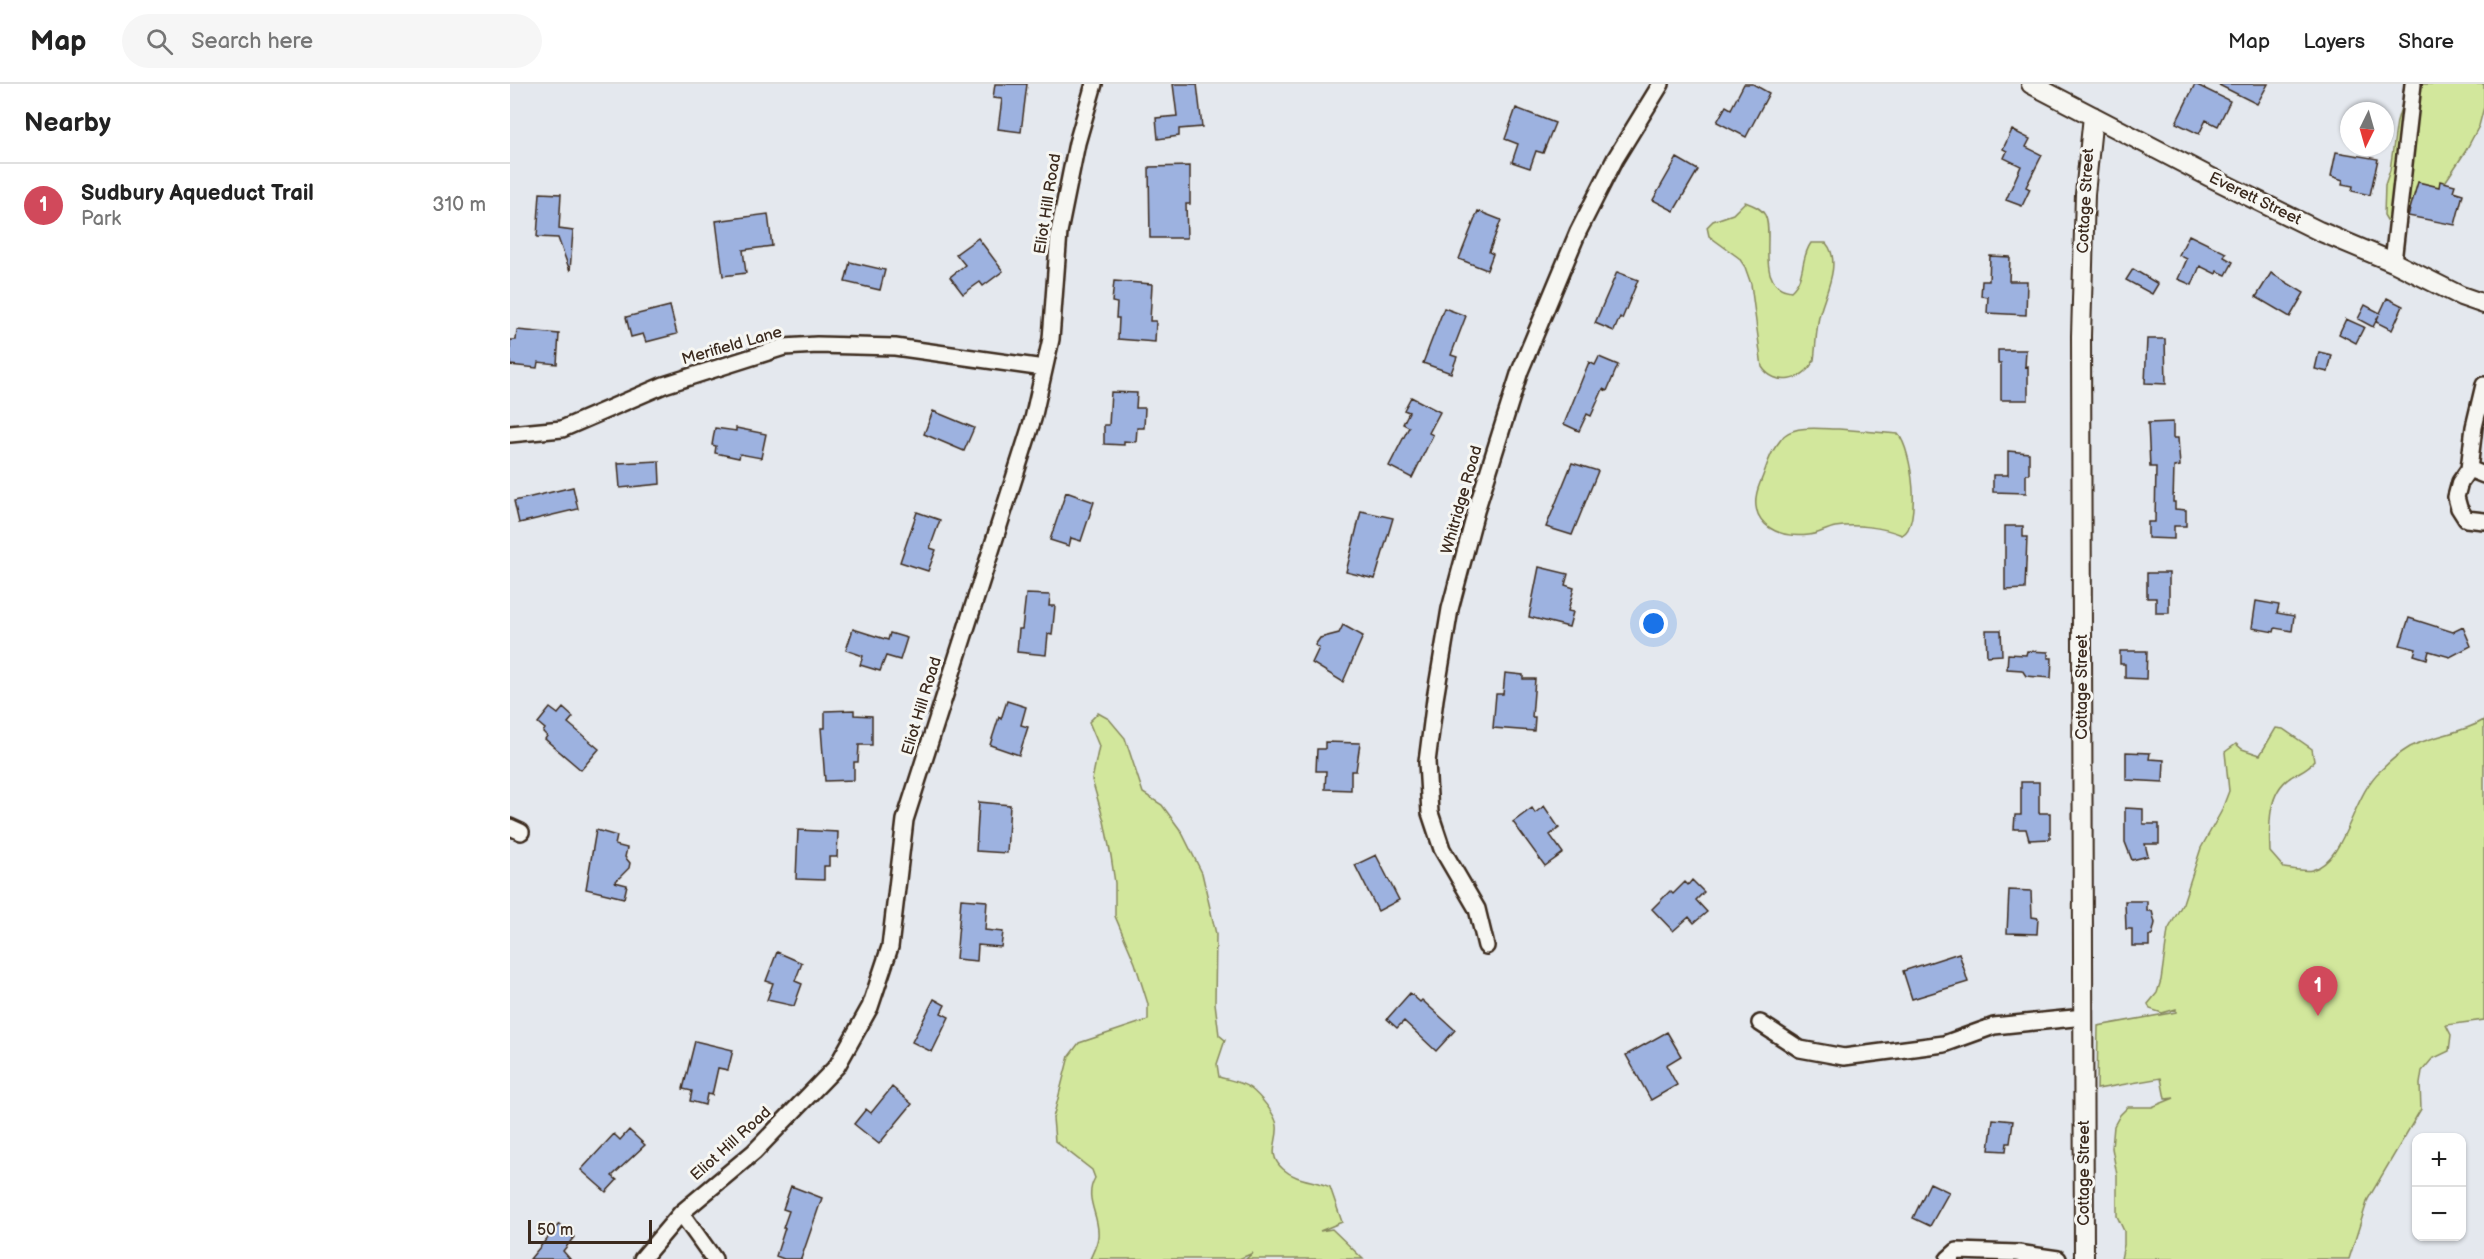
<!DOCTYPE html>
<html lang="en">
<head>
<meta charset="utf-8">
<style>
  body { margin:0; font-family:"Balsamiq Sans",sans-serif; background:#f6f6f6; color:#222 }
  .controls { position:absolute; right:18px; bottom:18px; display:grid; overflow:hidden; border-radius:12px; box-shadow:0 2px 4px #0004 }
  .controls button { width:54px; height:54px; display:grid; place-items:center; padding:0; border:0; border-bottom:2px solid #e0e0e0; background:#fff; color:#222; font:30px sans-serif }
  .compass { position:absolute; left:1830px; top:18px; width:54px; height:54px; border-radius:50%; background:#fff; box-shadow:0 2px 4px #0004; rotate:185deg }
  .scale { position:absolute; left:18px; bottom:15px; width:124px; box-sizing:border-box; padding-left:6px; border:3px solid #3b2a1e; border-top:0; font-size:16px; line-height:21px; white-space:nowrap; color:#3b2a1e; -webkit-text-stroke:4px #f6f6f2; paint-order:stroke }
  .you { position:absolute; left:1144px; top:540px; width:21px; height:21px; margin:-15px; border:4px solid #fff; border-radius:50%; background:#1a73e8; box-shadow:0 0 0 9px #1a73e833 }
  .badge { display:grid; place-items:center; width:39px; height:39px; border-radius:50%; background:#d1495b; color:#fff; font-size:20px; font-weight:700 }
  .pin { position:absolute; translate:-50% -50px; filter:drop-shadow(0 2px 3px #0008) }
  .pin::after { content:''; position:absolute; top:32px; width:21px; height:18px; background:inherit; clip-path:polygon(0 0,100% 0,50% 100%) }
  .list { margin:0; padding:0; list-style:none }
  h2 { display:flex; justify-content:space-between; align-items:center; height:78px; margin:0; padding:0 24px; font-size:26px }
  h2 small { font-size:20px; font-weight:400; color:#767676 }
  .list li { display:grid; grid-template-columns:39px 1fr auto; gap:18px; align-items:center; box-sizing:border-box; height:84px; padding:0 24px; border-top:2px solid #e0e0e0 }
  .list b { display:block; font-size:22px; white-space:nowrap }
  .list p { margin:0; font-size:20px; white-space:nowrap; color:#767676 }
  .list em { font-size:20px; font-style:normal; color:#767676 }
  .icon { flex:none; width:33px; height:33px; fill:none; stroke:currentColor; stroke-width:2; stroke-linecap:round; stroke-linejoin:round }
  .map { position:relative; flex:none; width:1974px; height:1175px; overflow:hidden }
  header { display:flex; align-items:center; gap:36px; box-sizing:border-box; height:84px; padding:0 30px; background:#fff; border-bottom:2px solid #e0e0e0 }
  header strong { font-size:28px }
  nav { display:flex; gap:33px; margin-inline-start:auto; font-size:21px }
  .search { width:420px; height:54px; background:#f6f6f6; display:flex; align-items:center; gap:15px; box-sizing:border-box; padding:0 21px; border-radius:33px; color:#767676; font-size:22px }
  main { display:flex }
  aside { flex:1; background:#fff }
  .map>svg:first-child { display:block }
</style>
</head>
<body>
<header>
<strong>Map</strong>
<div class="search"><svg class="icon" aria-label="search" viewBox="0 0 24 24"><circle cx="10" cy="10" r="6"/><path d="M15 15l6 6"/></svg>Search here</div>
<nav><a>Map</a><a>Layers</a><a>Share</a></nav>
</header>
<main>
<aside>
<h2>Nearby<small></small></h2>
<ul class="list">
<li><span class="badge">1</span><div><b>Sudbury Aqueduct Trail</b><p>Park</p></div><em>310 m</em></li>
</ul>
</aside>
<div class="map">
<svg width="1974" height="1175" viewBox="0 0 1974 1175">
  <rect width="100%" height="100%" fill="#e4e8ee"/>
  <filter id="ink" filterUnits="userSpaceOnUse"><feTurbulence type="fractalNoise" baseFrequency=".0167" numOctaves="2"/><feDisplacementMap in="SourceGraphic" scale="12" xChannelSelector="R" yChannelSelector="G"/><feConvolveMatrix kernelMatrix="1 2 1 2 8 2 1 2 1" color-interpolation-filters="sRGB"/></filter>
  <g filter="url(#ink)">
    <!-- green -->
    <path fill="#d2e79c" stroke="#86885d" stroke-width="1.5" d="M1898 0H1974V23L1969 42 1955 68 1930 106 1901 124 1881 143 1874 131 1875 101 1880 86 1887 37Z
      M1235 118C1243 121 1251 124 1255 131 1265 150 1244 203 1281 207 1296 194 1290 174 1301 159H1316C1333 179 1314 211 1309 233 1306 247 1306 262 1304 276 1294 298 1265 303 1252 283L1241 200 1235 183 1229 174 1199 152 1197 143 1203 137 1223 130Z
      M1329 345 1388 350C1402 365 1412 442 1392 451 1372 443 1347 440 1325 443 1316 445 1308 450 1299 451 1263 455 1235 436 1250 399 1256 386 1258 373 1266 362 1269 359 1272 353 1275 351 1287 341 1314 345 1329 345Z
      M588 629 599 635 615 654 633 709 652 721 671 747 692 789 706 850 705 919 709 951 715 956 707 980 709 993C719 996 732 998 740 1004 749 1011 766 1030 767 1042 769 1057 756 1070 773 1085 786 1097 805 1096 820 1103L832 1138 810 1147 822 1145 853 1175H736L743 1169 729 1175H580C583 1168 588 1159 588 1152 590 1131 573 1115 585 1094L582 1086 545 1057 543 1034 559 972 569 959 638 936V920L625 879 605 832V799L601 772 594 737 582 696 589 662 579 638Z
      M1974 636V936L1936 941 1941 951 1939 967 1922 975 1912 987 1910 1000 1911 1025 1858 1115 1839 1175H1611L1614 1161V1147L1607 1132V1091L1602 1064 1604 1042 1610 1031 1618 1023H1642L1664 1014 1655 1015 1651 994 1587 1005 1588 942 1666 928V925L1652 929 1640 925 1638 920 1647 909 1651 896 1658 846 1673 819 1691 764 1711 728 1719 707 1715 668 1726 660 1732 665 1750 671 1766 644 1773 645 1802 665 1804 677C1797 686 1790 687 1781 693 1757 708 1759 743 1760 768L1774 784C1783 785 1794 788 1802 786 1836 777 1842 711 1871 686 1879 678 1890 669 1900 663 1923 651 1951 650 1974 636Z"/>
    <!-- building -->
    <path fill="#9db2e0" stroke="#3b2a1e" stroke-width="1.5" d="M485 0H517L511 48 488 45 492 15 483 14Z
      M663 0H687L692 43 669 45V52L648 55 646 34 667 32Z
      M1234 0H1243L1259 9 1236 53 1207 38 1216 22 1221 25Z
      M1685 0 1720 17 1708 42 1696 36 1689 50 1666 39Z
      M1707 0H1758L1747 20Z
      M1006 24 1045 39 1033 69 1026 67 1020 84 1002 78 1008 60 995 55Z
      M1502 46 1520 55 1516 63 1532 71 1516 103 1520 105 1512 122 1496 116 1511 82 1494 74 1497 67 1493 65Z
      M1826 68 1868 75 1860 111 1842 107 1843 102 1832 100 1833 96 1821 92Z
      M1167 74 1188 86 1164 127 1143 116Z
      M680 82V120H676L677 154H640L639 83Z
      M1930 97 1945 101 1943 107 1953 110 1945 141 1898 132 1908 98 1929 103Z
      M30 109 51 110 49 145 63 147 60 187 48 154 27 153Z
      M968 127 991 136 979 168 983 170 977 186 949 175Z
      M258 130 262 162 233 166 236 189 213 192 206 137Z
      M1679 151 1716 169 1714 173 1723 178 1716 191 1707 187 1706 190 1690 182 1682 201 1668 195 1677 175 1669 171Z
      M468 154 493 187 473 202 470 198 453 210 440 193 455 181 446 170Z
      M1480 172 1500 173 1499 197H1517L1516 231 1477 229 1478 213 1471 212 1472 197H1479Z
      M340 178 375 186 370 206 335 198Z
      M1623 185 1648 200 1642 210 1616 196Z
      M1107 188 1128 196 1112 235 1110 233 1104 247 1085 239Z
      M1761 189 1794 209 1780 233 1746 213Z
      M604 197 642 200 640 237H646L645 258 608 255 609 234H606L607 219 602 218Z
      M1877 214 1893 222 1882 246 1866 238 1869 231 1863 243 1848 235 1855 221 1870 229Z
      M160 222 167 250 136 258 133 250 121 253 116 233Z
      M934 224 956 232 941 271 947 273 941 289 913 279Z
      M1836 235 1854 243 1846 259 1829 250Z
      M7 246 49 250 47 280 28 278 27 284 0 281V256H6Z
      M1637 255H1655L1656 300 1635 299Z
      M1488 266H1516L1515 283 1518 282V316H1491V279H1488Z
      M1809 268 1822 271 1818 288 1805 285Z
      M1089 273 1108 281 1097 307 1093 305 1081 332 1077 330 1069 347 1054 340 1079 278 1085 281Z
      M601 308 627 309 626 324H635L634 344H627L626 358 614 357V361L594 360V341H599Z
      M901 313 930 328 919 349 923 351 902 394 879 382 899 343 893 340 899 328 894 326Z
      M423 327 464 344 454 367 414 350Z
      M1663 338V354H1668L1670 382 1664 383 1663 418H1665V425L1676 426V442H1664V455L1638 454V438H1645L1646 383H1640L1638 339Z
      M205 344 226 347V344L256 350 251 374 230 370 229 374 205 369 206 362 202 361Z
      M1498 367 1519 369V390H1516V409L1483 408V391H1498Z
      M149 377 150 400 110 404 108 379Z
      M1062 379 1088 387 1062 451 1036 443Z
      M63 403 68 425 9 439 4 417Z
      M556 408 584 418 571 457 561 454 559 462 540 456Z
      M851 427 883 434 865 495 836 488Z
      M407 428 430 436 420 464 426 466 418 487 390 478Z
      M1495 442H1513V453H1517L1515 505 1495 506Z
      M1029 483 1058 490 1055 501 1064 504 1058 527 1063 528 1059 543 1019 533Z
      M1637 489H1659V529H1646V514H1637Z
      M516 510 540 511 539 522H545L542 551 538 550 536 571 507 568 509 545H512Z
      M1746 517 1769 521 1767 529 1784 532 1782 547 1765 544 1764 548 1742 544Z
      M1899 534 1943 548 1953 543 1961 562 1940 573 1919 567 1917 575 1904 571 1906 565 1890 561Z
      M833 541 853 552 833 598 802 579 809 564 805 561 810 554 829 549Z
      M343 545 378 556 380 549 397 554 390 576 376 572 370 587 350 581 353 572 336 566Z
      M1476 546H1491L1492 571 1477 572Z
      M1517 567 1538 568V574H1542L1541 594 1516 592 1512 586 1497 585 1498 570 1516 571Z
      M1610 567H1637L1636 595 1615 594V580H1610Z
      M995 589 1013 591V595H1025L1022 633H1025L1024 647 983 644 986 610H993Z
      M497 617 516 623 511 641 518 643 509 671 480 661 489 633 491 635Z
      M40 624 48 630 53 624 63 633 58 639 89 665 71 686 35 655 37 652 33 648 35 645 28 639Z
      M344 626V631L362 632V661H349L348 678H344V696L315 697 311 644H315V627Z
      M815 658 850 659 846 687H841V706L815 705 816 687H806L807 665H815Z
      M1616 668 1640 669 1639 675 1654 676 1653 698 1616 696Z
      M1511 698H1529V729H1540V755L1519 756 1516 745H1504L1505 731H1511Z
      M469 718 500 721 497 769 466 767Z
      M1034 722 1049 744 1040 751 1053 769 1035 782 1003 738 1022 724 1025 729Z
      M1615 724 1633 725V740H1649V760H1635L1638 772 1622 776 1615 758Z
      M86 746 107 752 105 761 117 764 115 773 120 779 119 784 105 798 117 801 114 814 76 805Z
      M288 746 328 748 327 773H319V782H314V796L286 795Z
      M866 771 889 816 868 827 845 781Z
      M1182 796 1194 808 1186 816 1197 828 1184 839 1179 833 1163 847 1142 825 1160 807 1163 810 1175 798 1178 801Z
      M1499 806 1521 807 1522 833 1528 834 1527 850 1497 849Z
      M451 815 477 817 475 846 493 848 491 863 468 861 467 877 446 875Z
      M1615 817H1637V827H1642L1645 839 1642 852H1639V862H1622V845H1616Z
      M267 868 292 879 285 897 292 900 284 922 257 916 263 899 256 897Z
      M1449 869 1458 898 1402 915 1393 887Z
      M900 909 910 918 912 916 945 946 926 967 894 937 887 944 877 935Z
      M424 915 435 921 431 929 439 933 422 968 402 958Z
      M1157 948 1171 972 1156 981 1167 1001 1141 1016 1116 971Z
      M185 957 223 966 218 986 208 984 202 1011 197 1010 195 1021 180 1017 182 1007 173 1005Z
      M382 1003 402 1020 369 1060 344 1040 356 1025 361 1029Z
      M1483 1035 1503 1037 1500 1059H1497L1496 1067 1479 1066Z
      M119 1046 135 1061 102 1092 107 1096 96 1108 71 1086 104 1050 110 1056Z
      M1420 1099 1439 1108 1420 1142 1403 1134Z
      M281 1102 312 1114 291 1175H274L266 1172 275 1144H273L279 1127 273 1125Z
      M49 1140 64 1153 53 1167 60 1175H20Z"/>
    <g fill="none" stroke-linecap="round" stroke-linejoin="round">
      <!-- minor casing -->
      <g stroke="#3b2a1e" stroke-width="20">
        <path id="minor" d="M1883 178 1903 0
          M1974 301 1964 343 1959 385 1950 398 1946 413 1949 424 1956 435 1974 437
          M0 350 52 345 154 301 274 263 307 261 385 263 534 284
          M1959 385 1974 391
          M0 743 11 748
          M976 862 967 825 932 765 920 729 917 678 925 615 940 525 966 427 1010 287 1068 148 1105 75 1151 0
          M1250 939 1290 965 1334 973 1434 960 1484 942 1574 933
          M171 1129 204 1175
          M132 1175 171 1129 244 1068 327 982 360 923 380 863 395 736 523 335 541 255 549 148 567 59 584 0
          M1438 1175 1447 1167 1508 1169 1548 1175"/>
      </g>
      <!-- tertiary casing -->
      <g stroke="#3b2a1e" stroke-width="22">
        <path id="tertiary" d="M1521 0 1700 93 1809 147 1883 178 1951 212 1974 220
          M1574 1175 1571 252 1575 110 1583 32"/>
      </g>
      <!-- minor -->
      <use href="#minor" stroke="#f6f6f2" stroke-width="15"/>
      <!-- tertiary -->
      <use href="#tertiary" stroke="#f6f6f2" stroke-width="18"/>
    </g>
  </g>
  <g text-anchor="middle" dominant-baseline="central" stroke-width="6" stroke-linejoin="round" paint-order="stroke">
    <!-- street labels -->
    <g font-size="16" fill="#3b2a1e" stroke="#f6f6f2">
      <text transform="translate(1745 115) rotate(26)">Everett Street</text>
      <text transform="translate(1576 117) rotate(-87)">Cottage Street</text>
      <text transform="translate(538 120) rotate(-81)">Eliot Hill Road</text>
      <text transform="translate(222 262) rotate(-16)">Merifield Lane</text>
      <text transform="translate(952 416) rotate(-74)">Whitridge Road</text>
      <text transform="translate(1572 603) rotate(-90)">Cottage Street</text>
      <text transform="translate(412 622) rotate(-73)">Eliot Hill Road</text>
      <text transform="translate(221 1060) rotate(-42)">Eliot Hill Road</text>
      <text transform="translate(1574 1089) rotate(-90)">Cottage Street</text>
    </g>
  </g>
</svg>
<div class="controls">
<button>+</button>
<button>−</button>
</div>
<svg class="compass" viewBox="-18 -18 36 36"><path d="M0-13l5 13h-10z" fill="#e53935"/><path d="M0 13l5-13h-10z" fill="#767676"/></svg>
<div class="scale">50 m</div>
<div class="you"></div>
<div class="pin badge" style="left:1808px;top:932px">1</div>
</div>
</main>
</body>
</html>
